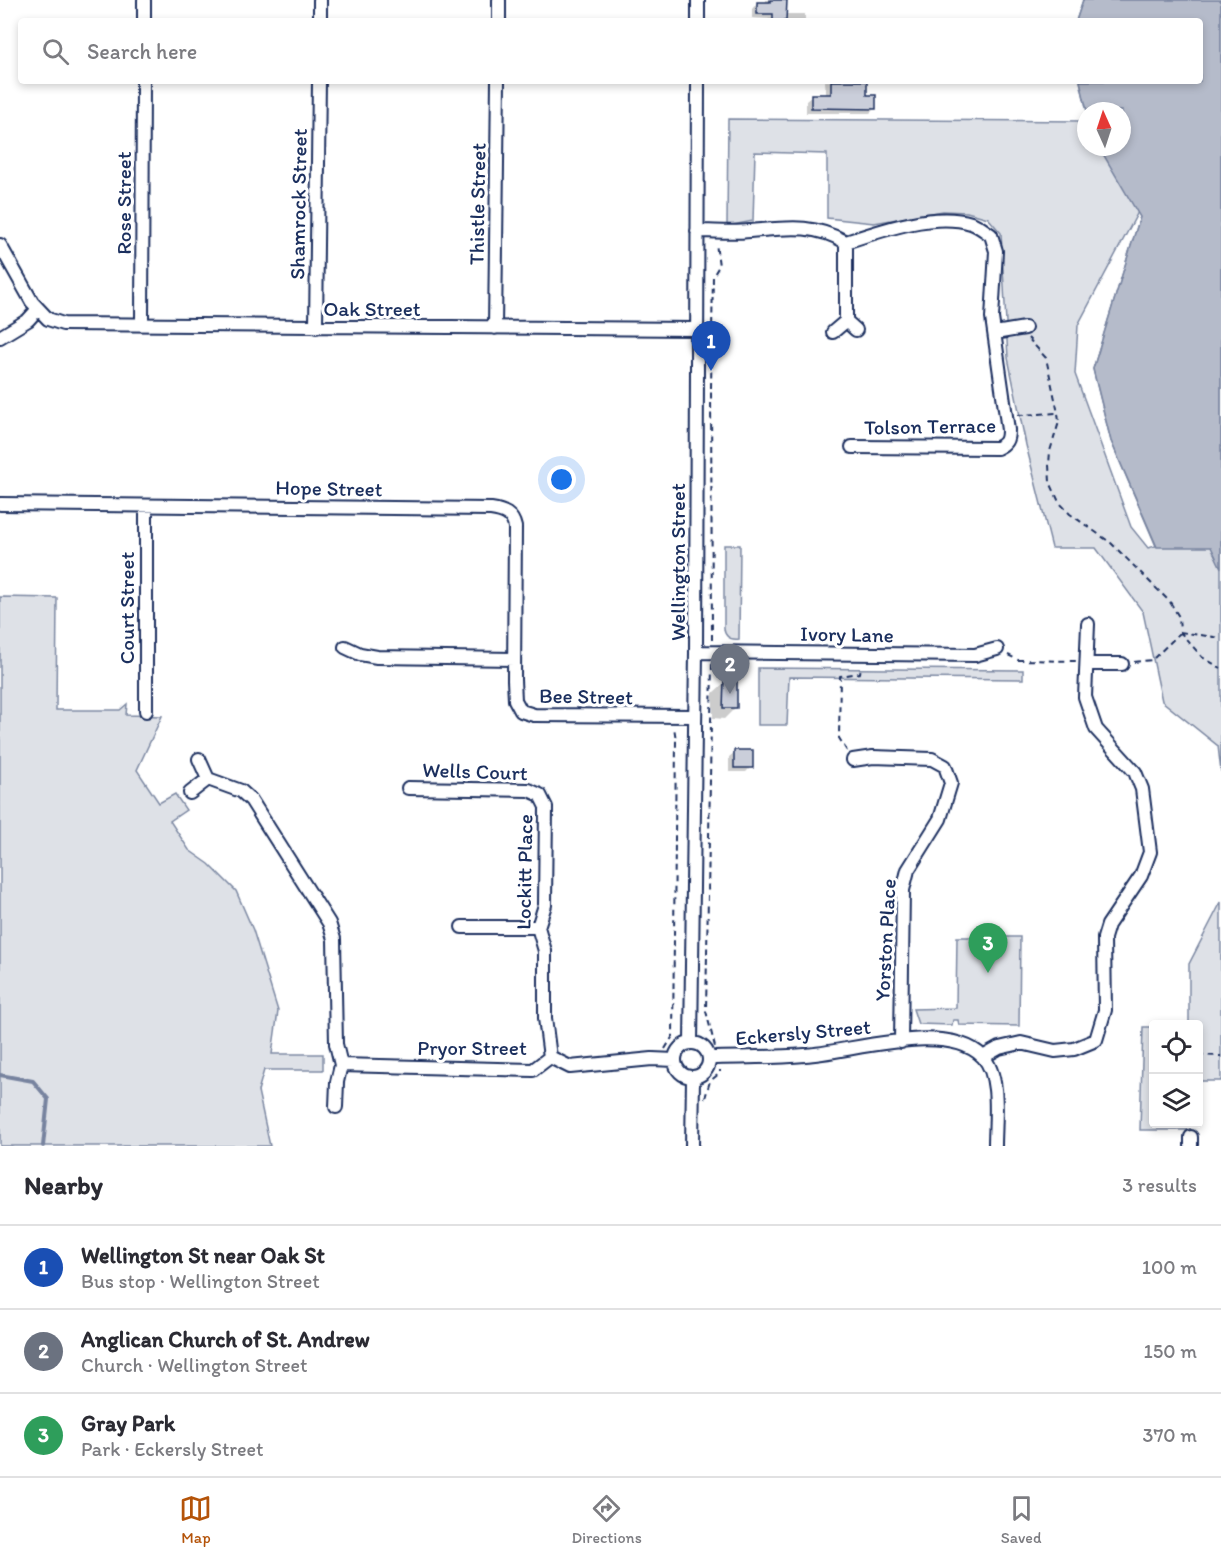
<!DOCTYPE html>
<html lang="en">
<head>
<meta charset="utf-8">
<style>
  body { margin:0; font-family:Itim,sans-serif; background:#f2f2f3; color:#2b2b33 }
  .controls { position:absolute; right:18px; bottom:18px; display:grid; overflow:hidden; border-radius:6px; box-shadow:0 3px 9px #0003 }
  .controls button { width:54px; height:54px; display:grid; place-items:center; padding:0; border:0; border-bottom:2px solid #e1e1e2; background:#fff; color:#2b2b33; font:30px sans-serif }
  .compass { position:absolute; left:1077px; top:102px; width:54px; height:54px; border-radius:50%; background:#fff; box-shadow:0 3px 9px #0003; rotate:357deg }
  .you { position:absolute; left:562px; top:480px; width:21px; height:21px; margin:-15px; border:4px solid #fff; border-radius:50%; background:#1a73e8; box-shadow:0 0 0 9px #1a73e833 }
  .badge { display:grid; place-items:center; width:39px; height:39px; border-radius:50%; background:#b45309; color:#fff; font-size:20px; font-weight:700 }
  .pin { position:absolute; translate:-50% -50px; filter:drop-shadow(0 2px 3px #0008) }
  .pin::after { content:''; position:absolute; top:32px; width:21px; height:18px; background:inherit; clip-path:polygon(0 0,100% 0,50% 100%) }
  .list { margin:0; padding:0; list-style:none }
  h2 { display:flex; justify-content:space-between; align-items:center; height:78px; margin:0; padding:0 24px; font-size:26px }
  h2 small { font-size:20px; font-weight:400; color:#7c7c81 }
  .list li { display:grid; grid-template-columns:39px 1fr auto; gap:18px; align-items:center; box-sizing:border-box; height:84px; padding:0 24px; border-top:2px solid #e1e1e2 }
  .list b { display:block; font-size:22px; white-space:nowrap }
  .list p { margin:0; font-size:20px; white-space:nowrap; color:#7c7c81 }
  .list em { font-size:20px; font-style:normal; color:#7c7c81 }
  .icon { flex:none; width:33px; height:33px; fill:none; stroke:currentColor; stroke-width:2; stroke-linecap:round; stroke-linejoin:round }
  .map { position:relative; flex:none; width:1221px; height:1146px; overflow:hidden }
  .search { position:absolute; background:#fff; box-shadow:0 3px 9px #0003; left:18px; right:18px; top:18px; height:66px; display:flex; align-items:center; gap:15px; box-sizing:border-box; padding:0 21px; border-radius:6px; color:#7c7c81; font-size:22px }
  .sheet { height:330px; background:#fff }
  nav { display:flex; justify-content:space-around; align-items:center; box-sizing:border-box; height:84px; border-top:2px solid #e1e1e2; background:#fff; font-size:16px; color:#7c7c81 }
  nav a { display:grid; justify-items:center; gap:3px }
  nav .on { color:#b45309 }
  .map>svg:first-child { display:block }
</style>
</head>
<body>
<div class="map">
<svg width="1221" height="1146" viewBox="0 0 1221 1146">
  <rect width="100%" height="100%" fill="#fff"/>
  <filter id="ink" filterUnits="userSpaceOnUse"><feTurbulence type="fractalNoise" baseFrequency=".0167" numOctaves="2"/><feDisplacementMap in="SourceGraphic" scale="12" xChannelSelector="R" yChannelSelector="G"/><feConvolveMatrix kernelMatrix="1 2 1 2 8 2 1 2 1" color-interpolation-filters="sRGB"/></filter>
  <g filter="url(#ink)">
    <!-- green -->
    <path fill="#dee1e7" stroke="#7c88a2" stroke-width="1.5" fill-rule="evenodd" d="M1083 0H1221V772L1218 746 1162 701 1143 612 1096 548H1052L1026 445 1008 358 1001 233 988 218 967 212 943 211 874 223 827 218V154L755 152 753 221 727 226 728 119 1086 121V147H1122V111H1087L1080 81H1200V21H1076ZM1138 212 1140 217 1093 369 1111 441 1156 546 1148 548 1131 527 1075 374 1078 325Z
      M724 545H740L739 639C730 640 725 637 724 629Z
      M0 597 57 598 56 710H120L127 704 126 715 162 716 137 770 159 803 175 794 186 810 170 821 189 850 209 864 236 891 253 930 278 1011 272 1054H323V1070H264L258 1091 270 1146H0Z
      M758 668 1023 670V679L789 677 787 725H758Z
      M1221 902V1081H1199L1198 1024H1189V964Z
      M957 937H1020L1019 1026 959 1025 958 1020H953L952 1025 918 1024 913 1009 956 1008Z
      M1143 1027H1153L1154 1124H1190V1130H1140Z"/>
    <!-- water -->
    <path fill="#b5bbca" stroke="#77839f" stroke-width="1.5" d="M1083 0H1221V568L1211 547H1157L1111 441 1093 369 1140 217 1099 147H1122V111H1087L1080 81H1200V21H1076Z"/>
    <!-- shadow -->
    <path fill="#0003" d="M765 0H785V14H805V21H769V19L752 18V9L757 3H765Z
      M825 81H866V96L875 108 870 113H806V101L812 96H826Z
      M725 682 735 708 724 719 713 718V693Z
      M735 752 751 767 746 772H729V757Z"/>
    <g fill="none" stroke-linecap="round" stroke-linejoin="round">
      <!-- stream -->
      <path stroke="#77839f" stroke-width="4" d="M0 1075 33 1081 48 1099 43 1146"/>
    </g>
    <!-- building -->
    <path fill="#caceda" stroke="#1b2f5e" stroke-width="1.5" d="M770 0H787L786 21H773V14H757V2H770Z
      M831 81H867V95H876V109L811 108V94H831Z
      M724 680 737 681V708H723Z
      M734 750H753V768H734Z"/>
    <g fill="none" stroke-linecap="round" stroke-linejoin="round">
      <!-- street casing -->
      <g stroke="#1b2f5e" stroke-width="16">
        <path id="street" d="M144 21V0
          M320 21V0
          M499 21V0
          M698 21V0
          M697 231C715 231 732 233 750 231 787 228 812 223 846 242 882 230 934 212 971 223 978 225 985 231 991 235L996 251 992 318 1008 430C1008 440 1006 444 997 448L852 447
          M0 245 32 302 48 319 63 324 696 329
          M846 321V242
          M142 325 143 81
          M316 327 319 81
          M495 328 498 81
          M833 332 846 321 856 330
          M995 333 1025 328
          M0 337 28 320 38 309
          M0 504 491 509C504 511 512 514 515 527L514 680 515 700 521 711 534 715 694 716
          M345 647 360 654 377 657 514 659
          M696 652 975 655 997 649
          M1087 664H1122
          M146 711V506
          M853 760 873 757 932 759 945 766 951 783 940 819 908 870 903 890 901 1042
          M208 779 241 791 251 800 329 923 334 939 336 1044 341 1065 337 1082 336 1107
          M408 788 529 790 540 795 546 807 545 905 538 927 545 951V1018L550 1057
          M190 793 208 779 199 759
          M462 927H538
          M675 1060a17 17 0 1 1 34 0a17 17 0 1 1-34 0Z
          M691 1043 696 652 698 81
          M983 1057 999 1048 1021 1043 1055 1051 1074 1049 1096 1040 1105 1010 1104 938 1108 925 1141 876 1150 852 1142 789 1135 772 1096 729 1085 697 1088 624
          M709 1058C741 1057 773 1058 805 1055 852 1052 947 1020 983 1057 1001 1076 995 1121 995 1146
          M341 1065 533 1070 550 1057 570 1067 652 1059 675 1060
          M692 1146 693 1078
          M1191 1146V1137"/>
      </g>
      <!-- path -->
      <path stroke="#1b2f5e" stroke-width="2" stroke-dasharray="6 4.5" stroke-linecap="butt" d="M1028 338 1046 358 1058 413 1059 422 1050 451 1049 465 1050 482 1059 502 1070 514 1111 543 1170 602 1179 617 1180 632 1202 657 1221 668
        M1018 415 1057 413
        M1180 632 1221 638
        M712 640 711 387 713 276 719 266 716 243
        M1008 655 1018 660 1076 661
        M1134 662 1152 660 1180 633
        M712 664 706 1011 715 1047
        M847 751 839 738 840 676 860 673 861 666
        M665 1049 673 1036 676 740 674 727
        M1151 1055H1154
        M1198 1055 1221 1056
        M705 1098 710 1081 720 1073V1070"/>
      <!-- street -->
      <use href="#street" stroke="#fff" stroke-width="12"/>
    </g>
  </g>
  <g text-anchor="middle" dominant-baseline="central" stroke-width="6" stroke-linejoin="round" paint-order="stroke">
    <!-- street labels -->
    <g font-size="21" fill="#1b2f5e" stroke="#fff">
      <text transform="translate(123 203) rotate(-90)">Rose Street</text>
      <text transform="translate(298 204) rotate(-89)">Shamrock Street</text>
      <text transform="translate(477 204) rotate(-89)">Thistle Street</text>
      <text x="372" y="308">Oak Street</text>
      <text transform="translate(930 426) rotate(-1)">Tolson Terrace</text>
      <text transform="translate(329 488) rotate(1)">Hope Street</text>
      <text transform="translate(677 562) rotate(-90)">Wellington Street</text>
      <text transform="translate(126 608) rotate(-90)">Court Street</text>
      <text transform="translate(847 634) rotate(1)">Ivory Lane</text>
      <text transform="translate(586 696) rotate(1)">Bee Street</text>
      <text transform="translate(475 771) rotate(2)">Wells Court</text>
      <text transform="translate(524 872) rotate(-89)">Lockitt Place</text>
      <text transform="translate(885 940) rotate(-87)">Yorston Place</text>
      <text transform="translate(803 1032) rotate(-5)">Eckersly Street</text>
      <text x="472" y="1047">Pryor Street</text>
    </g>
  </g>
</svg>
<div class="controls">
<button><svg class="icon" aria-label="locate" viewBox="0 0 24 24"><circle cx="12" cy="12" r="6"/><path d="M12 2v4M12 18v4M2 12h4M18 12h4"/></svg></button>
<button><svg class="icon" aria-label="layers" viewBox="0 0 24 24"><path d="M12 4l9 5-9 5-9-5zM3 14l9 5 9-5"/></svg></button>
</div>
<svg class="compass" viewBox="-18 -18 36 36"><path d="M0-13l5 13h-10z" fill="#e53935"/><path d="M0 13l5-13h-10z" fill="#7c7c81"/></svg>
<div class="you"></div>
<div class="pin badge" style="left:711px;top:371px;background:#1a4fb4">1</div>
<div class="pin badge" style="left:730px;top:694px;background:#6b7280">2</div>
<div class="pin badge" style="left:988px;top:973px;background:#2e9e5b">3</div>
<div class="search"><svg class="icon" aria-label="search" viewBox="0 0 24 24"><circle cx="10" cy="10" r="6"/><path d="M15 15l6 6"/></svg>Search here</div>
</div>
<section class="sheet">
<h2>Nearby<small>3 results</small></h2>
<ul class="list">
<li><span class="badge" style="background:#1a4fb4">1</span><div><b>Wellington St near Oak St</b><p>Bus stop · Wellington Street</p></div><em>100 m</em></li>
<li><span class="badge" style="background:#6b7280">2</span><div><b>Anglican Church of St. Andrew</b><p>Church · Wellington Street</p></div><em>150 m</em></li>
<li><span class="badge" style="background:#2e9e5b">3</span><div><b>Gray Park</b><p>Park · Eckersly Street</p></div><em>370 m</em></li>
</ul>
</section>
<nav>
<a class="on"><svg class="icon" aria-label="map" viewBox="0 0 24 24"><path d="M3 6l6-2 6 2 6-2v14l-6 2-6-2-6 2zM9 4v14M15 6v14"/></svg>Map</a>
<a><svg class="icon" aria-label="directions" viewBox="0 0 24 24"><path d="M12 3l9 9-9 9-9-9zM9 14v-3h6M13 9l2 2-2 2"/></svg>Directions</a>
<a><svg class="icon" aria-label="saved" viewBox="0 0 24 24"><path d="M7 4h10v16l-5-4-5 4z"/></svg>Saved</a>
</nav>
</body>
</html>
